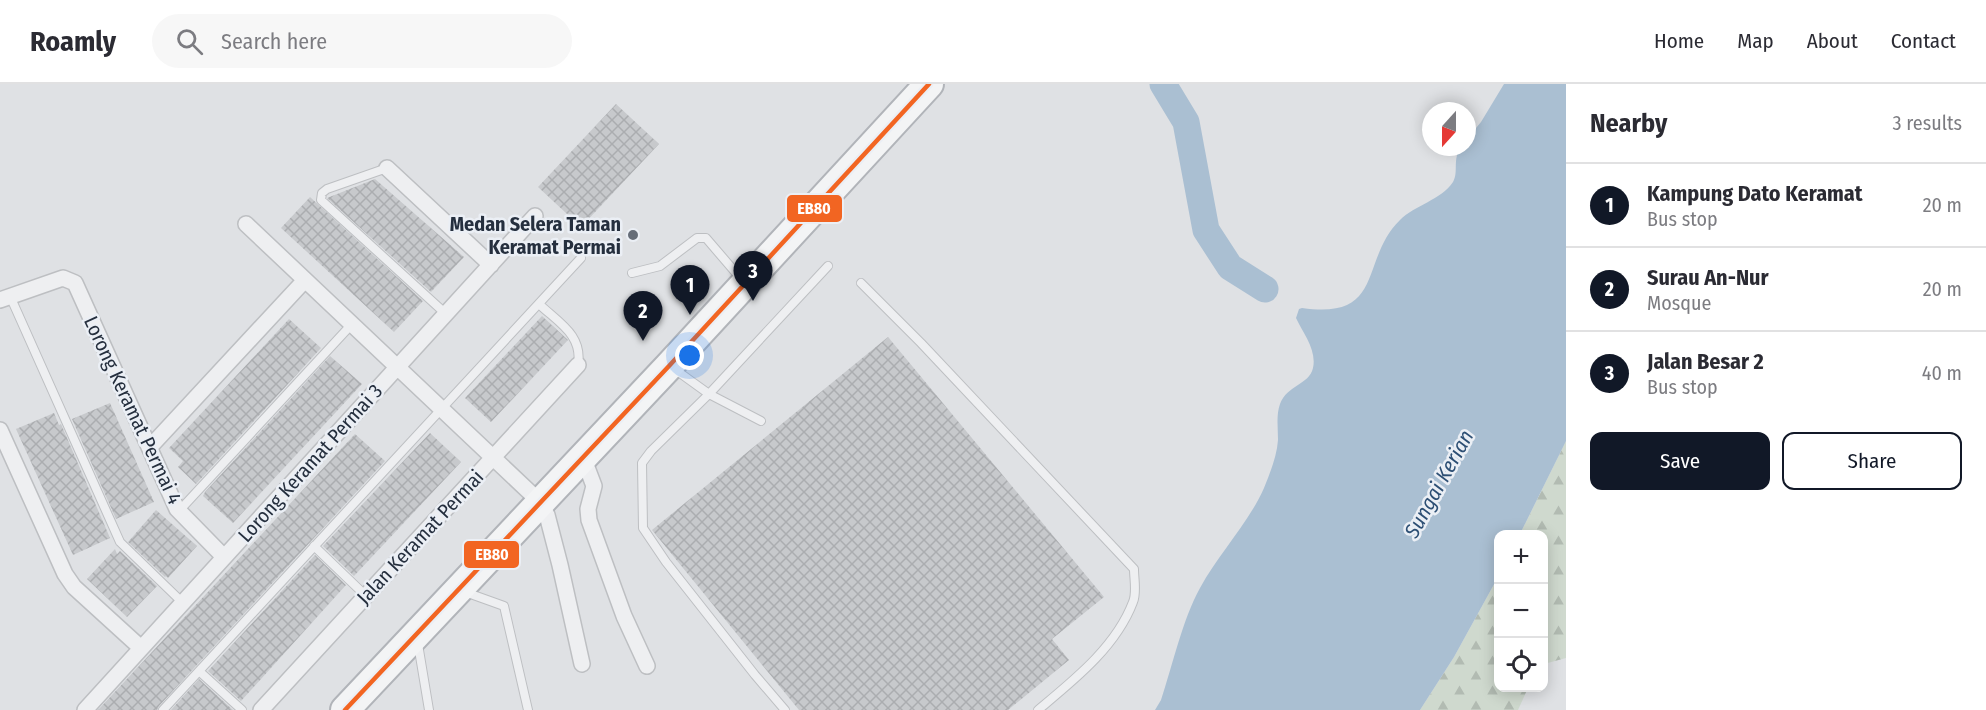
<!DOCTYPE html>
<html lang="en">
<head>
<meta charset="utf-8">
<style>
  body { margin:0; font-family:"Fira Sans Condensed",sans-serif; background:#f7f7f7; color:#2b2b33 }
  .controls { position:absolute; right:18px; bottom:18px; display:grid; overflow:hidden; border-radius:12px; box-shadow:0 3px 15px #0003 }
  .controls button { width:54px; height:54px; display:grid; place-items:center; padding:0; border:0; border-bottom:2px solid #e1e1e2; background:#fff; color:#2b2b33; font:30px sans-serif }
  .compass { position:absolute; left:1422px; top:18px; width:54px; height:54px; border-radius:50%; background:#fff; box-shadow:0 3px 15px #0003; rotate:201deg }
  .you { position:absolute; left:690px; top:272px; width:21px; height:21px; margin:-15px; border:4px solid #fff; border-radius:50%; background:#1a73e8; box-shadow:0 0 0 9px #1a73e833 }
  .badge { display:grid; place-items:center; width:39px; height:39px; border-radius:50%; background:#111827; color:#fff; font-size:20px; font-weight:700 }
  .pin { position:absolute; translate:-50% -50px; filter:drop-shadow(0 2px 3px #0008) }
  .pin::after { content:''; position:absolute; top:32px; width:21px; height:18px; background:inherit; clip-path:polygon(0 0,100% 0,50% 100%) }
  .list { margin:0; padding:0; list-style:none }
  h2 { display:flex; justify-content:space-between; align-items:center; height:78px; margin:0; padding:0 24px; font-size:26px }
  h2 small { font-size:20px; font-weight:400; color:#7c7c81 }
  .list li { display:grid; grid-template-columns:39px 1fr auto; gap:18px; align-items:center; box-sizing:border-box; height:84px; padding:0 24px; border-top:2px solid #e1e1e2 }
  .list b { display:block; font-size:22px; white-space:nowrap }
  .list p { margin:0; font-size:20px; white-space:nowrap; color:#7c7c81 }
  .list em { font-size:20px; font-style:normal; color:#7c7c81 }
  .actions { display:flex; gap:12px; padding:18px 24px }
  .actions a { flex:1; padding:14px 0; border:2px solid #111827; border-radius:12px; text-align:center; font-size:21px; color:#111827 }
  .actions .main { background:#111827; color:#fff }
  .icon { flex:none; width:33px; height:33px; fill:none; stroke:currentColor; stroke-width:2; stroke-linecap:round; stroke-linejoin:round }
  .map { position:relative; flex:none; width:1566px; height:626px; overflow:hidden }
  header { display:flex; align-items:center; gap:36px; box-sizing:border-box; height:84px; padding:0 30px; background:#fff; border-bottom:2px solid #e1e1e2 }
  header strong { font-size:28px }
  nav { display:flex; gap:33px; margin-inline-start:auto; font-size:21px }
  .search { width:420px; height:54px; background:#f7f7f7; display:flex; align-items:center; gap:15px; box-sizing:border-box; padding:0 21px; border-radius:33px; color:#7c7c81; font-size:22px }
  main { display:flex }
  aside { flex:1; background:#fff }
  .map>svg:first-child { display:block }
</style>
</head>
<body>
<header>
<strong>Roamly</strong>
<div class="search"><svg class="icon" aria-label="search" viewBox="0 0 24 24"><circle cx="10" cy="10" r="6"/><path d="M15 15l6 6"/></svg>Search here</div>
<nav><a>Home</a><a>Map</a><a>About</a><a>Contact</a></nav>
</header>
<main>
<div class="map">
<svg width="1566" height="626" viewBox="0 0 1566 626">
  <defs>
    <pattern id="forest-firs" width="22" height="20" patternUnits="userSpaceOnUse" patternTransform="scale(1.5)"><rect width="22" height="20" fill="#cfd9ce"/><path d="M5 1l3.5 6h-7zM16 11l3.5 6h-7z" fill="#b2bbb2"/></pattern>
    <pattern id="building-cross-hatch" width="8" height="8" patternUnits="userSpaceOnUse" patternTransform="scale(1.5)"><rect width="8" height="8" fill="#c7c9cc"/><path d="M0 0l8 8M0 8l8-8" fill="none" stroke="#abadb0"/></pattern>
  </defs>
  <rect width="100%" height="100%" fill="#dfe1e4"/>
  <!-- forest -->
  <path fill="url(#forest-firs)" d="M1566 357V574L1544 580V450H1520Z
    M1498 493V604H1528L1518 626H1420L1454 573Z"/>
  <!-- water -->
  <path fill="#aabfd2" d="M1504 0H1566V357L1520 450H1498V493L1454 573 1420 626H1155L1161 616C1173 580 1182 537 1200 504 1219 469 1248 440 1264 404 1270 389 1277 372 1278 356 1278 344 1276 331 1280 320 1287 301 1309 301 1313 284 1317 266 1303 249 1296 234L1299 225 1302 224C1386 236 1359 176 1400 136 1415 121 1441 116 1453 98 1459 88 1452 75 1461 63H1467V55L1481 38Z"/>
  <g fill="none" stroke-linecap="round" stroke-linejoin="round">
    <!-- river -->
    <path stroke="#aabfd2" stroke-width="27" d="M1163 0 1186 38 1206 146 1230 183 1265 205"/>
  </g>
  <!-- building -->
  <path fill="url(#building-cross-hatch)" d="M616 20 659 60 581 143 538 103Z
    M375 95 464 173 431 208 327 114Z
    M310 113 423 217 394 248 281 144Z
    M542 232 568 256 491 338 465 314Z
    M289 235 321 264 196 400 178 383 183 377 169 364Z
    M888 253 1104 513 1052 555 1069 576 1008 626H799L652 446Z
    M330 272 362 300 233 439 203 412 205 408Z
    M110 319 154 418 116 435 72 335Z
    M54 329 59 341 61 340 110 454 73 471 16 345Z
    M430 349 461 378 354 492 323 462Z
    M355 350 385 377 159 622 157 626H98Z
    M156 426 197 462 168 494 166 492 165 493 128 458Z
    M115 465 117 470 120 467 157 502 127 533 87 495Z
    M315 471 346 501 241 617 208 587Z
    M199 595 233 626H171Z"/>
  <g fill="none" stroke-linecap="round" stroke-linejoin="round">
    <!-- lane casing -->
    <g stroke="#bdbfc2" stroke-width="10">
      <path id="lane" d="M387 84 327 105 322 109 321 116 446 230
        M632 189 660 182 697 154H706L742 196
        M861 199 921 259 1134 485C1134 495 1137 509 1133 518 1116 563 1074 596 1038 626
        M10 212 120 458 183 519
        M539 220C559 239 583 251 578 281
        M673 284 709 310 761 337
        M179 427 352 240
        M314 462 366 512
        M465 508 504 522 528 626
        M418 560 429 626
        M199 587 242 626
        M163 626 581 174
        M785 626 755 591 666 478 643 444 642 379 651 367 709 310 828 182"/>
    </g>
    <!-- street casing -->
    <g stroke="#bdbfc2" stroke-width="18">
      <path id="street" d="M387 84 491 181
        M246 140 540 418 547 431 560 481 582 580
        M0 216 63 194 75 199 177 425 224 473
        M0 346 65 490 74 503 141 564
        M150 363 305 196
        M583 373 594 402 588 425 589 436 624 532 647 582
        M85 626 535 132
        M261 626 578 281"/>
    </g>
    <!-- highway casing -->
    <g stroke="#b1b4b9" stroke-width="32">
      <path id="highway" d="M345 626 669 282 929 0"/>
    </g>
    <!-- lane -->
    <use href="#lane" stroke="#eeeff1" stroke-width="8"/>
    <!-- street -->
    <use href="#street" stroke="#eeeff1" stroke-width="15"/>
    <!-- highway -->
    <use href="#highway" stroke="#f3f4f5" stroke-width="28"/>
    <!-- bus-1 casing -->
    <g stroke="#ebeff5" stroke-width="9">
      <path id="bus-1" d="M345 626 669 282 929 0"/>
    </g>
    <!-- bus-1 -->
    <use href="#bus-1" stroke="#f26522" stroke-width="4.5"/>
  </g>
  <!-- markers -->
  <circle fill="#666d78" stroke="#ebeff5" stroke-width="2" cx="633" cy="151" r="6"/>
  <g text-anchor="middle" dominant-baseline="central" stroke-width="5" stroke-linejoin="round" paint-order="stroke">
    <!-- poi labels -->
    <g font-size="20" font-weight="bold" fill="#252f3e" stroke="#ebeff5" text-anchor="end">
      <text x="621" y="140">Medan Selera Taman<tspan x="621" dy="23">Keramat Permai</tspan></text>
    </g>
    <!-- street labels -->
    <g font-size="20" fill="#252f3e" stroke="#ebeff5">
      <text transform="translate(133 326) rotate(65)">Lorong Keramat Permai 4</text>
      <text transform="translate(310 379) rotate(-48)">Lorong Keramat Permai 3</text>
      <text transform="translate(420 453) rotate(-47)">Jalan Keramat Permai</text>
    </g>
    <!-- water labels -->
    <g font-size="21" font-style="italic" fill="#2d4f74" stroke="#ebeff5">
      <text transform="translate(1439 400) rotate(-61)">Sungai Kerian</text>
    </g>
  </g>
  <g stroke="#ebeff5" stroke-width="2">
    <rect x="786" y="110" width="57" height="29" rx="6" fill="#f26522"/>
    <rect x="463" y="456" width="57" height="29" rx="6" fill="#f26522"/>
  </g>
  <g font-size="16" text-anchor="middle" font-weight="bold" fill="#fff">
    <text x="814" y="130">EB80</text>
    <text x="492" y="476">EB80</text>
  </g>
</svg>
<div class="controls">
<button>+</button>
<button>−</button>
<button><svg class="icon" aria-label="locate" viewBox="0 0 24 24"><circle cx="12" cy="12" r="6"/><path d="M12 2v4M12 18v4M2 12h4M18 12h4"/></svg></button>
</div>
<svg class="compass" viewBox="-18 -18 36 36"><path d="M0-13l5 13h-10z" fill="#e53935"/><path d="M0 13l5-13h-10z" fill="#7c7c81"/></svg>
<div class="you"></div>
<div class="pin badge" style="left:690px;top:231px">1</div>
<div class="pin badge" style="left:643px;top:257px">2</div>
<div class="pin badge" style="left:753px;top:217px">3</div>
</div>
<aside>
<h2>Nearby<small>3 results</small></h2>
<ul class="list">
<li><span class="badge">1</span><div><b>Kampung Dato Keramat</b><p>Bus stop</p></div><em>20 m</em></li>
<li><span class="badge">2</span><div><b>Surau An-Nur</b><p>Mosque</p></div><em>20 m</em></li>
<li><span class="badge">3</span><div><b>Jalan Besar 2</b><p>Bus stop</p></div><em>40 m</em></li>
</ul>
<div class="actions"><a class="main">Save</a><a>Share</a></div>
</aside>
</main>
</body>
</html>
